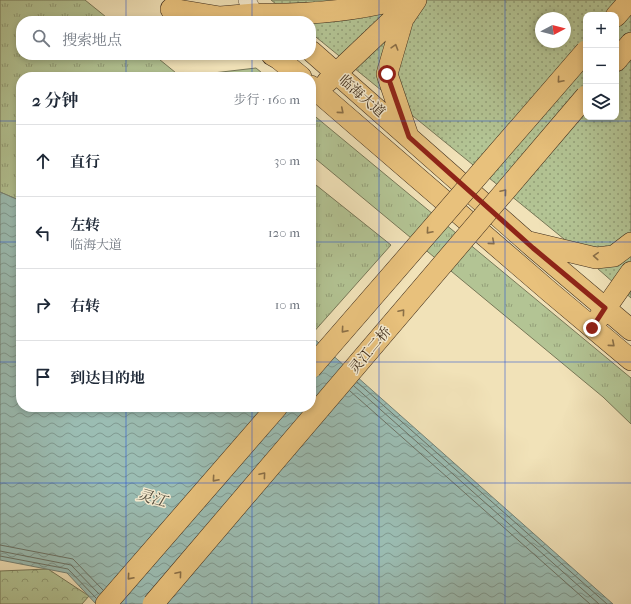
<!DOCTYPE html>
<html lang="zh">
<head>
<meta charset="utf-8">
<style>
  body { margin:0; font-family:"IM FELL French Canon","Noto Serif SC",serif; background:#f2f2f3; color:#1f2937 }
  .controls { position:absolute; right:12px; top:12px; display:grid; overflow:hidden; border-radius:8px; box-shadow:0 2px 6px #0003 }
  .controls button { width:36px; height:36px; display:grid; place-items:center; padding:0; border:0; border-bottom:1px solid #e0e1e3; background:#fff; color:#1f2937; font:20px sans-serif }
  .compass { position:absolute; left:535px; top:12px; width:36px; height:36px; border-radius:50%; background:#fff; box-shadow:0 2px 6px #0003; rotate:83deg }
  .stop { position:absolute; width:12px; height:12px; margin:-9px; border:3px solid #8f2418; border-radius:50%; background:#fff }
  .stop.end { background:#8f2418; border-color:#fff; box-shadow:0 1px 4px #0008 }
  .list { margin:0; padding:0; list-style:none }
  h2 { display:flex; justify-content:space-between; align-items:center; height:52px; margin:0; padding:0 16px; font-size:17px }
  h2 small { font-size:13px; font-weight:400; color:#747a83 }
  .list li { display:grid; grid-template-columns:26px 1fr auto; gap:12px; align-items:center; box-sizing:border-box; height:72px; padding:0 16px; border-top:1px solid #e0e1e3 }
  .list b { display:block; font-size:15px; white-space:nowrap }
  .list p { margin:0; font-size:13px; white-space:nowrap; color:#747a83 }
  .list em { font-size:13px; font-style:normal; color:#747a83 }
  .icon { flex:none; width:22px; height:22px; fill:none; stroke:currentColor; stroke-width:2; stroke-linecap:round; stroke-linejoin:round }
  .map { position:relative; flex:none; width:631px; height:604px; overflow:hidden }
  .search { position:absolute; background:#fff; box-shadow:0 2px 6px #0003; left:16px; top:16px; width:300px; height:44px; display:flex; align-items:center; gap:10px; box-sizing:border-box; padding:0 14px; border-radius:16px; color:#747a83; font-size:15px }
  .panel { position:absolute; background:#fff; box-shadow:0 2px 6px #0003; left:16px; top:72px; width:300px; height:340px; border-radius:16px }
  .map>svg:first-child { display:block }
</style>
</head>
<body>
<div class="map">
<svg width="631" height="604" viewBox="0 0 631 604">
  <defs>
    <pattern id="grass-dots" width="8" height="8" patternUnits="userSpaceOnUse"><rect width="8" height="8" fill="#b3c494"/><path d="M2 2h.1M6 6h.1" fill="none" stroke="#939f78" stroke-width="1.8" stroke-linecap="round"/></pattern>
    <pattern id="forest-crowns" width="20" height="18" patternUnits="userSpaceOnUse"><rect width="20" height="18" fill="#b3c494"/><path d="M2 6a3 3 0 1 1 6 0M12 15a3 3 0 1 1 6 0" fill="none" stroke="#939f78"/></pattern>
    <pattern id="park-tufts" width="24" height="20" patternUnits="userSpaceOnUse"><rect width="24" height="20" fill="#b3c494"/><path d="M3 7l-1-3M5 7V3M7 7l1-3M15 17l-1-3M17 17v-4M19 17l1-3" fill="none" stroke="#939f78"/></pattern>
    <pattern id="water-waves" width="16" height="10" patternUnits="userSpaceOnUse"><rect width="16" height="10" fill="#9bbdb3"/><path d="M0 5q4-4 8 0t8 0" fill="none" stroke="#809a91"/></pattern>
  </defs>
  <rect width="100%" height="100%" fill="#f1e2b8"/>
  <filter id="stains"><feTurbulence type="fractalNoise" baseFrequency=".005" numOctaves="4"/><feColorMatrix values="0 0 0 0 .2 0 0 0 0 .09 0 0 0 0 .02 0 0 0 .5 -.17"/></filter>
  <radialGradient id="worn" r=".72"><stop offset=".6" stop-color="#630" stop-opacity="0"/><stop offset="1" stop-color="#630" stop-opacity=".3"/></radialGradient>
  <!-- grass -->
  <path fill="url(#grass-dots)" stroke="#787858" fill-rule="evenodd" d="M271 0H631V298L564 239 311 33V21H297ZM586 15H616V117H586ZM541 18H565V42H541Z"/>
  <!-- forest -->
  <path fill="url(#forest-crowns)" stroke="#787858" d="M48 569 89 596 82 604H0V571Z"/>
  <!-- park -->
  <path fill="url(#park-tufts)" stroke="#787858" d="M0 0H85L111 21H21V55H154L181 77H21V201L0 192Z
    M256 68 267 77H218L213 73Z
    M311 113 631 378V424L603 397 311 155Z
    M311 181 391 245 311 335Z"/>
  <!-- water -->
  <path fill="url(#water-waves)" stroke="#768376" d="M0 192 21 201V407H311V336L613 604H96L67 573 0 560Z"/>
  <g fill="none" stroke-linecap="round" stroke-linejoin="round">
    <!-- shore -->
    <path stroke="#6c7467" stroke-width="1" d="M357 382 607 604
      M354 386 599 604
      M350 391 590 604
      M0 545 73 559 103 590
      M0 551 71 565 99 594
      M0 556 68 569 96 598"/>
    <!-- minor casing -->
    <g stroke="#6b5a42" stroke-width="18">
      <path id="minor" d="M247 0 258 21"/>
    </g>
    <!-- major casing -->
    <g stroke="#3e2c1b" stroke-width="22">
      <path id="major" d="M171 9 220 17 255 14 266 21
        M255 14C302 15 349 12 395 0
        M616 16 630 0
        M311 51 533 247 631 330
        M272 55 279 59 301 77
        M616 61 631 43
        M327 82 406 7
        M311 86 550 292 631 360
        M408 136 387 74 403 19 416 0
        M529 242 596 258 614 256 631 243
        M598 319 631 272
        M106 604 277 407"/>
    </g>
    <!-- minor -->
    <use href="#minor" stroke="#f6ecd1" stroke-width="17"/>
    <!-- major -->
    <use href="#major" stroke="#e8c17c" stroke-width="21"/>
    <!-- major-bridge casing -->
    <g stroke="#3e2c1b" stroke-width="22" stroke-linecap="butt">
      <path id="major-bridge" d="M311 368 586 51
        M153 604 586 96"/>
    </g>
    <!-- major-bridge -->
    <use href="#major-bridge" stroke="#e8c17c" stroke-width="21"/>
  </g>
  <!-- one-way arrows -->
  <defs><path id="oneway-chevron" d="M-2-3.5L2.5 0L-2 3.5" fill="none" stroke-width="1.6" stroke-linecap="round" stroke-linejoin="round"/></defs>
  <g stroke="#8a6f47">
    <use href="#oneway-chevron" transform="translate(395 47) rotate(-73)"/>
    <use href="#oneway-chevron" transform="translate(560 80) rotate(131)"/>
    <use href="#oneway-chevron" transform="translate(341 111) rotate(40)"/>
    <use href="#oneway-chevron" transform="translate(504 192) rotate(-50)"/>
    <use href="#oneway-chevron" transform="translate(429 231) rotate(131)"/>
    <use href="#oneway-chevron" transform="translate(492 242) rotate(41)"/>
    <use href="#oneway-chevron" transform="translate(596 256) rotate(-176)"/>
    <use href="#oneway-chevron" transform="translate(402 312) rotate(-50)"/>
    <use href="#oneway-chevron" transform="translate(344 330) rotate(131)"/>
    <use href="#oneway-chevron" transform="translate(612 344) rotate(40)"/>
    <use href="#oneway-chevron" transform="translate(263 475) rotate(-50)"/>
    <use href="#oneway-chevron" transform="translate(215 479) rotate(131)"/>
    <use href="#oneway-chevron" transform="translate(179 574) rotate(-50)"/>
    <use href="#oneway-chevron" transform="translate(130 577) rotate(131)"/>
  </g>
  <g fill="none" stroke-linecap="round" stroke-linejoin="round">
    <!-- route -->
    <path stroke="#8f2418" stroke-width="5" d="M387 74 409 137 533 248 605 308 592 328"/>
  </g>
  <!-- grid -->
  <path fill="none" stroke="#1d4ed8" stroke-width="1" stroke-opacity="0.55" d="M126 0V21M252 0V21M379 0V604M505 0V604M126 55V77M252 55V77M0 121H21M311 121H631M0 242H21M311 242H631M0 362H21M311 362H631M126 407V604M252 407V604M0 483H631"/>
  <g text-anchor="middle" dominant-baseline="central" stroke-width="3" stroke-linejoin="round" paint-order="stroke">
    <!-- street labels -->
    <g font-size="14" fill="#3e2c1b" stroke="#f6ecd1">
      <text transform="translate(362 96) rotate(41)">临海大道</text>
      <text transform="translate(370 350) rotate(-50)">灵江二桥</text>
    </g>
    <!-- water labels -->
    <g font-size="15" font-style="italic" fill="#555041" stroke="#f6ecd1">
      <text transform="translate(152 498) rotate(16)">灵江</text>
    </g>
  </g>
  <rect width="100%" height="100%" filter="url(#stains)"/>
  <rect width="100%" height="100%" fill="url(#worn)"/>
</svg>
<div class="controls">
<button>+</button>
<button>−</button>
<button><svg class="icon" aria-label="layers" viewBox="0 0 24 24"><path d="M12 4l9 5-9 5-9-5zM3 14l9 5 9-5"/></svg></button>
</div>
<svg class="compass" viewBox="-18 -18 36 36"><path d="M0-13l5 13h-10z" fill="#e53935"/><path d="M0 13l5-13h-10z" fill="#747a83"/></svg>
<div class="stop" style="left:387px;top:74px"></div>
<div class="stop end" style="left:592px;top:328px"></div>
<div class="search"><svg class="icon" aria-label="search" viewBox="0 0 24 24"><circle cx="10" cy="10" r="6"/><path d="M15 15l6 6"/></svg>搜索地点</div>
<section class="panel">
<h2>2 分钟<small>步行 · 160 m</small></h2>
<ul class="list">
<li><svg class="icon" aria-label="ahead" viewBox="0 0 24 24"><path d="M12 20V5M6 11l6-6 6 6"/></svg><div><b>直行</b></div><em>30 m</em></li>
<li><svg class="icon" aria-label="left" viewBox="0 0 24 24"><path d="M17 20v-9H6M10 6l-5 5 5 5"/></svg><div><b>左转</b><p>临海大道</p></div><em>120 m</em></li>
<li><svg class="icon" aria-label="right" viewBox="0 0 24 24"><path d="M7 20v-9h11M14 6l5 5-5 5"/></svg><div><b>右转</b></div><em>10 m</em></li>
<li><svg class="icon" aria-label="arrive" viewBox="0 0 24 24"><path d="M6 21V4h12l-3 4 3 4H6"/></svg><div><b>到达目的地</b></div></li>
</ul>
</section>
</div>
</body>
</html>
